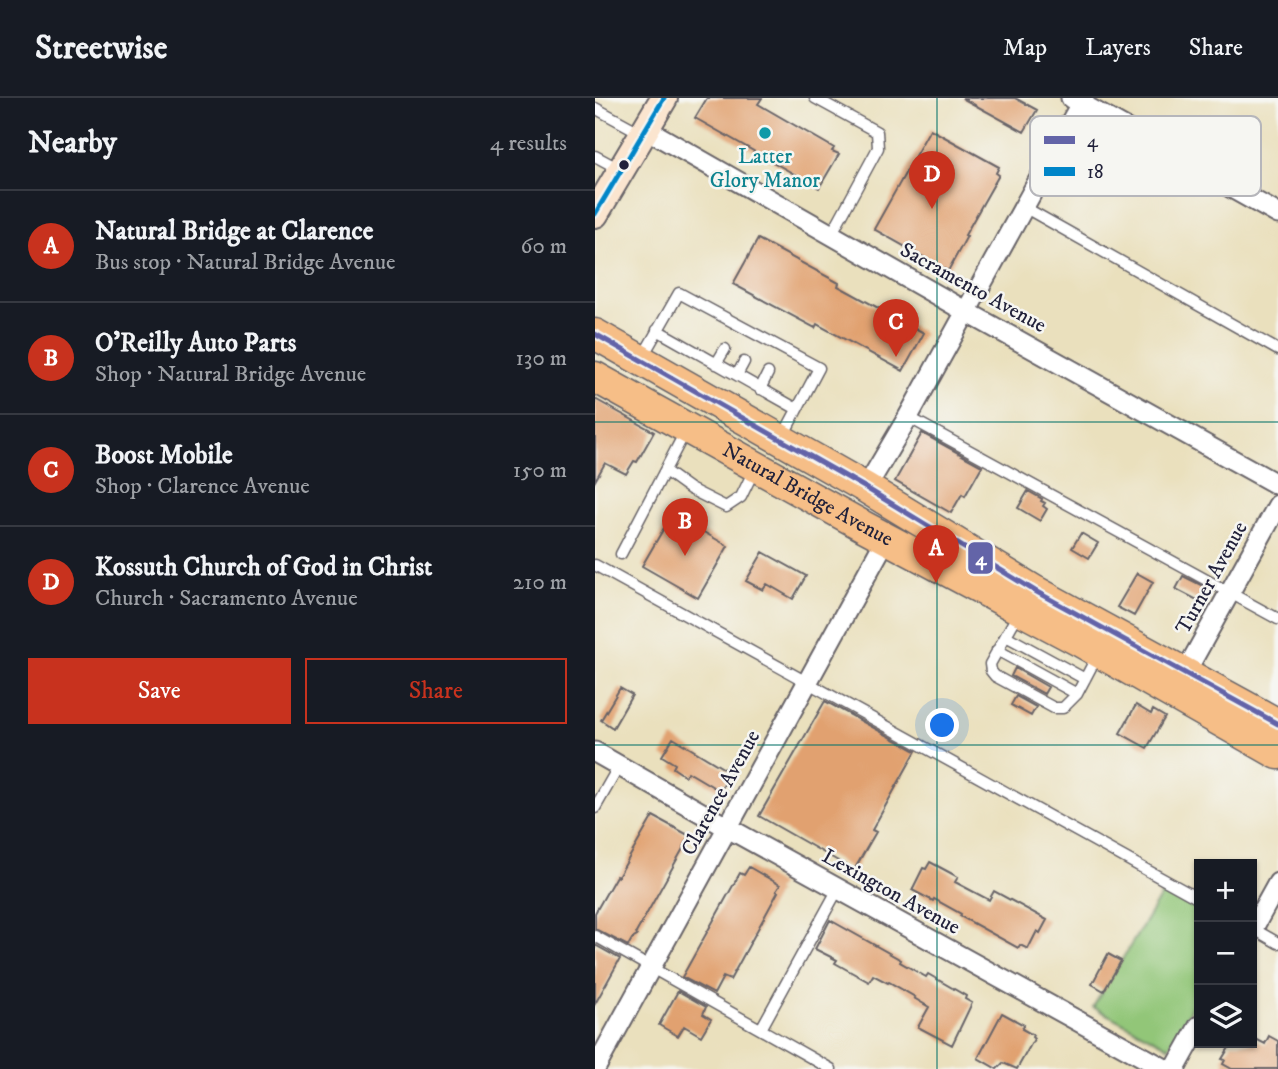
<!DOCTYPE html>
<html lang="en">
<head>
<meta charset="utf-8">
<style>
  body { margin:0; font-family:"IM FELL DW Pica",serif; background:#242831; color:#f1f3f6 }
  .controls { position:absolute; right:21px; bottom:21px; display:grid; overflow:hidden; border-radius:0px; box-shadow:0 2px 5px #0004 }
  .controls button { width:63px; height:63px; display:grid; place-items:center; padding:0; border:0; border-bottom:2px solid #363941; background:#171b24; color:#f1f3f6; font:35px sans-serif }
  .you { position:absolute; left:348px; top:628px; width:24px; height:24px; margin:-18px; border:5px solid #fff; border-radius:50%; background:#1a73e8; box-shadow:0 0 0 10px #1a73e833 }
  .badge { display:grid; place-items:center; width:46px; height:46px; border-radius:50%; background:#c8321e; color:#fff; font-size:23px; font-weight:700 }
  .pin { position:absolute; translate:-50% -58px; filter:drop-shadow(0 2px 4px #0008) }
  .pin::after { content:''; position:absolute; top:37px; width:24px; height:21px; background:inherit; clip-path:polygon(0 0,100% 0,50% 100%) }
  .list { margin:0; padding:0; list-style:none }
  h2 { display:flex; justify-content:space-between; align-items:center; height:91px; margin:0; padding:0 28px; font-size:30px }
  h2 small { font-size:23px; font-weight:400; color:#9ea1a6 }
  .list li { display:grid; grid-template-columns:46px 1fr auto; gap:21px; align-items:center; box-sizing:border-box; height:112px; padding:0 28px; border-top:2px solid #363941 }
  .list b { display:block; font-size:26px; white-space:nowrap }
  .list p { margin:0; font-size:23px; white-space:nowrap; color:#9ea1a6 }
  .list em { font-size:23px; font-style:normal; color:#9ea1a6 }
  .actions { display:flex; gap:14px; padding:21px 28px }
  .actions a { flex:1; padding:16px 0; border:2px solid #c8321e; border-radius:0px; text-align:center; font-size:24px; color:#c8321e }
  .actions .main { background:#c8321e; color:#fff }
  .icon { flex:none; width:38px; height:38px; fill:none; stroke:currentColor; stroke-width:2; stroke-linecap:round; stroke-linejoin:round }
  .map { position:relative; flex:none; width:683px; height:971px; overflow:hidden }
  header { display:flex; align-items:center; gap:42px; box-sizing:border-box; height:98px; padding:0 35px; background:#171b24; border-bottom:2px solid #363941 }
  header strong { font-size:33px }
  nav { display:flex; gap:38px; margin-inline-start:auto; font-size:24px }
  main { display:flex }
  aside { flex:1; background:#171b24 }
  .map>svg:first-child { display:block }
</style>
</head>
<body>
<header>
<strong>Streetwise</strong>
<nav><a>Map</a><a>Layers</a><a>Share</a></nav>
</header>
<main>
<aside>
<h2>Nearby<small>4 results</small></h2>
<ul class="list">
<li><span class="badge">A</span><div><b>Natural Bridge at Clarence</b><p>Bus stop · Natural Bridge Avenue</p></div><em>60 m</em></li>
<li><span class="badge">B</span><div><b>O'Reilly Auto Parts</b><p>Shop · Natural Bridge Avenue</p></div><em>130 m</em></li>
<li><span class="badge">C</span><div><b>Boost Mobile</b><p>Shop · Clarence Avenue</p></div><em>150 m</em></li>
<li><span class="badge">D</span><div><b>Kossuth Church of God in Christ</b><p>Church · Sacramento Avenue</p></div><em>210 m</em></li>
</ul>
<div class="actions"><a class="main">Save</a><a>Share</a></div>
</aside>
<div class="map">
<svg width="683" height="971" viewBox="0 0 683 971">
  <rect width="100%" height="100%" fill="#f6f6f2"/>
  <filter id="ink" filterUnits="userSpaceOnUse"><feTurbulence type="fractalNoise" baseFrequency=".0143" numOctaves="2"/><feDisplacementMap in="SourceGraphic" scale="14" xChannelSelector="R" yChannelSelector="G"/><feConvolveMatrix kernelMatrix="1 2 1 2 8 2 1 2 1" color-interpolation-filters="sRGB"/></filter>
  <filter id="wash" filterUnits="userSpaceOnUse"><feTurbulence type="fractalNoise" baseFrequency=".00686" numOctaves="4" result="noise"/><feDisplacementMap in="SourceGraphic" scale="28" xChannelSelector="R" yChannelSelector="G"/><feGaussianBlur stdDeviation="1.57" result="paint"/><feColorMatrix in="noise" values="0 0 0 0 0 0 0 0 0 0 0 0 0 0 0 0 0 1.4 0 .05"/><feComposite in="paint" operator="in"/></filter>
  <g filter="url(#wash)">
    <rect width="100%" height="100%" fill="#eae0bd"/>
    <!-- green -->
    <path fill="#92c678" stroke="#5a745a" stroke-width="2" d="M570 791 604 811V896L574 949 498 909Z"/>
    <g id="blocks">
      <!-- building -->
      <path fill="#e1a16f" d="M112 0H167L163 6 239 50 237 53 244 56 224 90 100 20Z
        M367 0H420L442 12 429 34Z
        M335 31 404 69 401 75 404 77 370 137 372 138 353 173 279 131Z
        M163 141 244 185 243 188 329 235 308 273 222 226 220 230 138 186Z
        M0 301 59 334 42 364 39 363 31 376 10 365 0 383Z
        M327 335 387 368 370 398 367 396 356 415 300 383Z
        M433 393 447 401 446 403 450 405 448 408 452 411 445 423 423 410Z
        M77 416 133 448 103 500 47 468Z
        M486 435 503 445 494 460 477 450Z
        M168 454 211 478 198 501 172 486 168 492 151 483Z
        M542 475 558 484 539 518 522 509Z
        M588 478 612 490 604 503 581 491Z
        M420 570 453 589 449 596 416 578Z
        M25 590 37 597 18 630 6 622Z
        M421 598 441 609 436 618 416 607Z
        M230 603 321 653 277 732 281 734 259 772 164 718Z
        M541 607 556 616 558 612 570 619 552 650 525 635Z
        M78 640 136 675 125 693 93 674 90 678 78 670 80 666 67 658Z
        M58 718 95 738 41 835 42 838 37 841 33 848 0 831V815L21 778 23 779Z
        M335 764 363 779 360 784 394 802 399 793 452 822 445 835 442 833 433 851 425 847 423 850 365 818 366 816 339 801 338 803 317 792 328 770 331 771Z
        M154 769 185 787 181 793 183 794 135 882 128 879 119 896 87 879 145 775 149 777Z
        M235 822 306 862 305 864 331 879 333 876 371 898 370 901 377 905 357 947 323 929 334 909 319 900 320 899 294 884 293 885 278 877 274 884 240 865 242 862 220 851Z
        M0 847 25 861 0 906Z
        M513 856 526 863 509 893 497 886Z
        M83 893 111 909 108 916 116 921 106 938 89 928 83 938 64 927Z
        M407 915 429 927 427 931 438 937 437 939 439 941 422 971 408 965 402 971 383 960Z
        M674 938 683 943V971H637L628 966 630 962 627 961 637 945H657V939L670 946Z"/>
    </g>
  </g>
  <g filter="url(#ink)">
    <use href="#blocks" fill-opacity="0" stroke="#686468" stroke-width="2"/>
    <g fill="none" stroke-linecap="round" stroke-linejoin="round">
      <!-- lane casing -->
      <g stroke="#686468" stroke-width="13">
        <path id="lane" d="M220 0 282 34 283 50 236 137
          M0 10 46 35
          M0 58 26 72
          M429 109 683 252
          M62 232 202 311
          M48 258 84 195 224 270 188 338
          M121 266 130 251
          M142 277 149 264
          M165 291 173 275
          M313 319 683 521
          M70 373 95 391 131 409 146 399 159 372
          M26 456 90 334
          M0 467 604 801
          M423 516 395 566 396 573 400 578 459 610H468L482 596 502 558
          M411 538 490 581
          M402 552 482 596
          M0 710 24 668
          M657 830 683 845
          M0 838 236 971
          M166 931 243 791"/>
      </g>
      <!-- street casing -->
      <g stroke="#686468" stroke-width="23">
        <path id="street" d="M476 0 683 116
          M51 31 370 213 683 387
          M271 390 313 319 489 0
          M590 575 683 407
          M0 654 133 730 570 971
          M657 832 683 785
          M0 971 291 441
          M580 971 604 928"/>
      </g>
      <!-- secondary casing -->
      <g stroke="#686468" stroke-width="30">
        <path id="secondary" d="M0 116 69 0"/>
      </g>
      <!-- primary casing -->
      <g stroke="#686468" stroke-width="33">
        <g id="primary">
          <path d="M0 236 271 390 440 493 683 626"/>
          <path id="s1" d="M0 279 270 429 486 544 683 656"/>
        </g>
      </g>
      <!-- lane -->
      <use href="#lane" stroke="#fff" stroke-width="10"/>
      <!-- street -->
      <use href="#street" stroke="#fff" stroke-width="19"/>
      <!-- secondary -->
      <use href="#secondary" stroke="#fbe5cf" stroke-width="26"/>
      <!-- primary -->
      <use href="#primary" stroke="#f6be87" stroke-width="30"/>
      <!-- bus-1 casing -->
      <g stroke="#f6f6f2" stroke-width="10">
        <path id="bus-1" d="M0 236 271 390 440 493 683 626"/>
      </g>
      <!-- bus-2 casing -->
      <g stroke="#f6f6f2" stroke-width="10">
        <path id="bus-2" d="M0 116 69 0"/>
      </g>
      <!-- bus-1 -->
      <use href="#bus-1" stroke="#6364a8" stroke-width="5"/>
      <!-- bus-2 -->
      <use href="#bus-2" stroke="#0085c8" stroke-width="5"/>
    </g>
  </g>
  <!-- grid -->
  <path fill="none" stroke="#0f766e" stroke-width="2" stroke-opacity="0.55" d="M342 0V971M0 324H683M0 647H683"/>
  <!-- markers -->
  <circle fill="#0f9aa8" stroke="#f6f6f2" stroke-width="2.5" cx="170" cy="35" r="7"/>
  <circle fill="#22223b" stroke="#f6f6f2" stroke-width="2.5" cx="29" cy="67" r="6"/>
  <g text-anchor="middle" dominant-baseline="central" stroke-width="5" stroke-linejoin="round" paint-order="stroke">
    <!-- culture labels -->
    <g font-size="21" fill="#0d838f" stroke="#f6f6f2">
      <text x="170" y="59">Latter<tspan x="170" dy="24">Glory Manor</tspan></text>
    </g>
    <!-- street labels -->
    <g font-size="21" fill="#22223b" stroke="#f6f6f2">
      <text transform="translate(378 190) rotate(29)">Sacramento Avenue</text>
      <text stroke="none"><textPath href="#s1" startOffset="243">Natural Bridge Avenue</textPath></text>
      <text transform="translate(617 480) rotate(-61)">Turner Avenue</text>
      <text transform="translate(126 695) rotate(-61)">Clarence Avenue</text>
      <text transform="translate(296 794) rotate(29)">Lexington Avenue</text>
    </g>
  </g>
  <!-- legend -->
  <rect x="435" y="18" width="231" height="80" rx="10" fill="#f6f6f2" stroke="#b6b6bb" stroke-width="2"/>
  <rect x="449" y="38" width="31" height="8" fill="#6364a8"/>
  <rect x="449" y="69" width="31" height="9" fill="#0085c8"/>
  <g font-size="19" fill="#22223b">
    <text x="492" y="49">4</text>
    <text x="492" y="80">18</text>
  </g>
  <rect stroke="#f6f6f2" stroke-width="2.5" x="372" y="443" width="27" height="34" rx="7" fill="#6364a8"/>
  <g font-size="19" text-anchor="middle" font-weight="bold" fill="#fff">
    <text x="386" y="467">4</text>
  </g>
</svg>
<div class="controls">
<button>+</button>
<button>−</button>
<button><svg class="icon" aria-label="layers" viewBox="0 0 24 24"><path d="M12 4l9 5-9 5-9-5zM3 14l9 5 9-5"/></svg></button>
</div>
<div class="you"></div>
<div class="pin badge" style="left:341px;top:485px">A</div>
<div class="pin badge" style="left:90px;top:458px">B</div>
<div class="pin badge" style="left:301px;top:259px">C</div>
<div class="pin badge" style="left:337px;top:111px">D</div>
</div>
</main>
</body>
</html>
